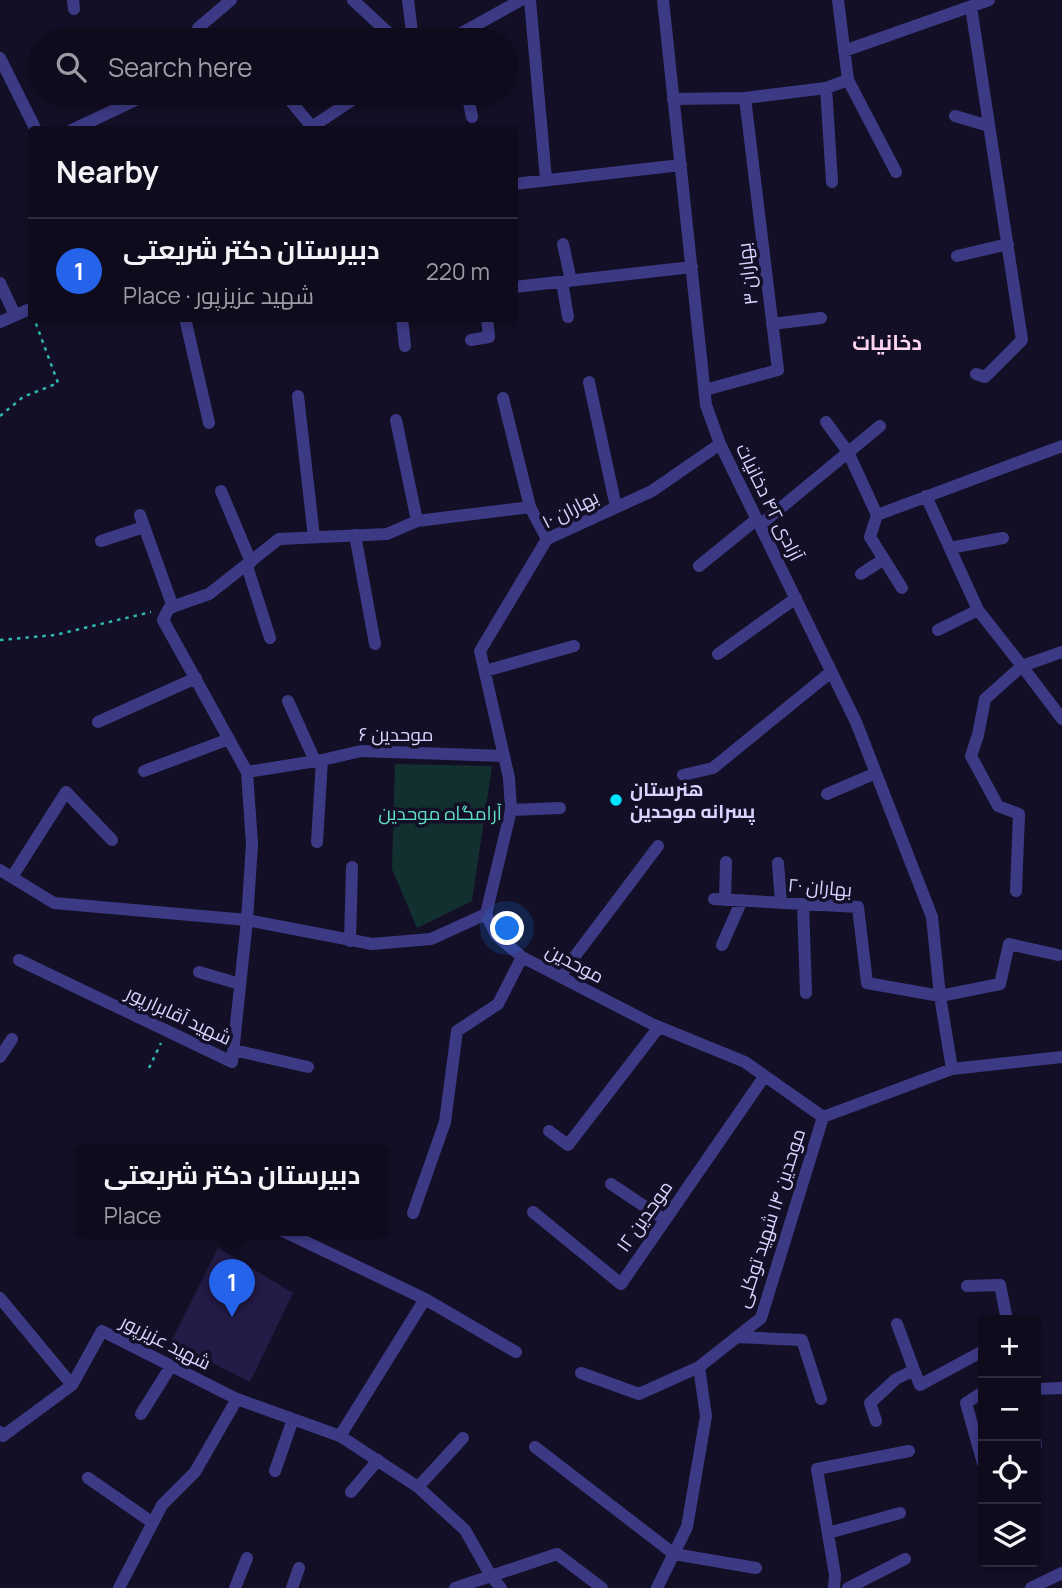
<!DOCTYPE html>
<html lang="en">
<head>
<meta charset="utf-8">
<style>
  body { margin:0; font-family:Manrope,Cairo,sans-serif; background:#171425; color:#f1f3f6 }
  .controls { position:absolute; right:21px; bottom:21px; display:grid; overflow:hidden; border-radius:7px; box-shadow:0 4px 10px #0003 }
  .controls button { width:63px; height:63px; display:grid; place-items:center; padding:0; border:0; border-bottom:2px solid #2e2b3b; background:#0e0b1c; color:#f1f3f6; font:35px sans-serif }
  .you { position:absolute; left:508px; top:929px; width:24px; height:24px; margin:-18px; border:5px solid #fff; border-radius:50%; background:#1a73e8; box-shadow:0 0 0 10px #1a73e833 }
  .badge { display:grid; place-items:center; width:46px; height:46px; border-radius:50%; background:#2563eb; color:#fff; font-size:23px; font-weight:700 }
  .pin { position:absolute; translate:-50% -58px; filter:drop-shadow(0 2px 4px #0008) }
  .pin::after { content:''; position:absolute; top:37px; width:24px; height:21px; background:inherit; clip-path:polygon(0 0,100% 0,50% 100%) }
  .popup { position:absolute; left:76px; top:1145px; width:312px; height:91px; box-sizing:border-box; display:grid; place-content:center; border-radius:7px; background:#0e0b1c; filter:drop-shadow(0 2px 5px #0005); font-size:23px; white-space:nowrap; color:#9b9ba3 }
  .popup b { font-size:26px; color:#f1f3f6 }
  .popup::after { content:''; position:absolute; left:50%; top:100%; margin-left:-14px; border:14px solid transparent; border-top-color:#0e0b1c }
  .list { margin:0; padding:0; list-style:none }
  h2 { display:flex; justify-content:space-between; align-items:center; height:91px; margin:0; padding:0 28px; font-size:30px }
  h2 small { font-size:23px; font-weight:400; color:#9b9ba3 }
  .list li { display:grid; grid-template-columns:46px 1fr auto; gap:21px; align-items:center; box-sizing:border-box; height:105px; padding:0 28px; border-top:2px solid #2e2b3b }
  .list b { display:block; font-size:26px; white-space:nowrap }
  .list p { margin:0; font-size:23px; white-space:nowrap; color:#9b9ba3 }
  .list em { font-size:23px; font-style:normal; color:#9b9ba3 }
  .icon { flex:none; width:38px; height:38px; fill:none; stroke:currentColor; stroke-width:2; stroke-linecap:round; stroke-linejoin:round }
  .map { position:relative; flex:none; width:1062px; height:1588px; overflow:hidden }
  .search { position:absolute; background:#0e0b1c; box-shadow:0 4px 10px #0003; left:28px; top:28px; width:490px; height:77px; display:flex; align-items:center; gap:18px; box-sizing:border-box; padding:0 24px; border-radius:38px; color:#9b9ba3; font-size:26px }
  .panel { position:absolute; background:#0e0b1c; box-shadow:0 4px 10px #0003; left:28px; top:126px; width:490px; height:196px; border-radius:7px }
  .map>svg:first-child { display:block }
</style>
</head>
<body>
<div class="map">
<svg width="1062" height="1588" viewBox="0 0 1062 1588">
  <rect width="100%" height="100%" fill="#130f26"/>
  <!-- green -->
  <path fill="#12302f" d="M395 764 492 766 472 901 417 928 392 869Z"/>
  <!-- building -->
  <path fill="#241b47" d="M218 1248 293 1293 250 1382 171 1342Z"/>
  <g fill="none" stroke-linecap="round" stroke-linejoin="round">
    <!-- path -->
    <path stroke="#2fb8b0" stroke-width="2.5" stroke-dasharray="3.5 5" stroke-linecap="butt" d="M0 416 23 397 58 383 35 321
      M0 640 55 635 151 612
      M149 1068 161 1043"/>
    <!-- street -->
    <path stroke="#3d3a85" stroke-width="12" d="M73 0 74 9
      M353 0 396 40
      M408 0 413 40
      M530 0 546 179
      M663 0 706 405 720 444 856 722 932 917 940 996 952 1069
      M971 7 1022 340 985 377 976 374
      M198 28 231 0
      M449 40 521 0
      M844 51 989 0
      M0 58 36 130
      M848 80 896 172
      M826 88 832 182
      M284 93 312 127
      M467 93 472 117
      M673 99 745 98 826 88 848 80 838 0
      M955 116 989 126
      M72 130 144 96
      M307 130 363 93
      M514 184 681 165
      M563 244 571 281
      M957 256 1008 244
      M562 282 568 317
      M0 283 15 315
      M514 287 692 267
      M185 318 209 423
      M402 318 405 346
      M0 322 32 308
      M772 324 821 318
      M471 340 489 337 487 318
      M589 382 616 507
      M705 390 778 370 745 98
      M298 396 314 537
      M503 398 530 507
      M396 420 417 521
      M826 422 848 452 877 515 1062 446
      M720 444 652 491 547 539 480 651 509 778 511 810 486 914 496 935 522 957 652 1024 745 1062 823 1117
      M221 491 251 562
      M926 496 978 610 1022 666 1062 652
      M140 515 173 607
      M877 515 870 537 902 588
      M760 525 880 426
      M355 535 375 644
      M101 541 144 527
      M950 548 1003 538
      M247 566 270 638
      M699 566 757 519
      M861 574 884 559
      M938 630 978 610
      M718 654 796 598
      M485 671 574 646
      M288 701 315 761
      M98 722 196 678
      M144 771 229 739
      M247 772 322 760 361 751 504 756
      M683 775 713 768 831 672
      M827 794 876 773
      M511 810 560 808
      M317 842 322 760
      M778 863 781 903
      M0 870 54 903 247 920 232 1062 19 960
      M12 877 66 792 112 840
      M1016 891 1019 814 998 806 971 756 978 735 985 699 1022 666 1062 719
      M714 899 858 907 867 983 940 996 1000 984 1009 944 1058 955
      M725 900 726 862
      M803 904 806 993
      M486 914 431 939 372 944 247 920 252 844 247 772 163 620 169 608 209 594 279 539 387 534 417 521 530 507 547 539
      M350 941 352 867
      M722 945 742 900
      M199 972 240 984
      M560 976 658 846
      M234 1050 308 1067
      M0 1057 12 1039
      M823 1117 952 1069 1062 1057
      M549 1131 568 1145 659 1027
      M611 1184 665 1220
      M533 1212 621 1284 764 1077
      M413 1213 445 1122 457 1031 498 1004 522 957
      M283 1231 425 1299 340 1436
      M967 1286 1000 1285 1007 1320
      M0 1298 72 1385
      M425 1299 516 1352
      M897 1324 914 1370
      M737 1337 802 1340 821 1399
      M581 1373 639 1394 699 1367
      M1036 1389 1062 1388
      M141 1414 171 1366
      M876 1421 870 1403 896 1379 914 1370 920 1385 983 1351
      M0 1432 3 1436 72 1385 102 1331 237 1399 340 1436 418 1487 465 1530 491 1576 501 1588
      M1036 1444V1446
      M535 1447 674 1554 756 1568
      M983 1463 966 1403 983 1392
      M275 1471 293 1419
      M88 1478 153 1523
      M418 1487 463 1438
      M351 1492 378 1460
      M828 1533 900 1513
      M119 1588 162 1505 195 1472 237 1399
      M235 1588 247 1558
      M292 1588 299 1568
      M455 1588 557 1554 602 1588
      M657 1588 687 1527 706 1416 699 1367 761 1318 823 1117
      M834 1588 835 1575 817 1469 909 1451
      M848 1588 905 1559
      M1031 1588 1062 1573"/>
  </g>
  <!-- markers -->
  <circle fill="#00e5ff" stroke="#130f26" stroke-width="2.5" cx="616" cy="800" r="7"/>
  <g text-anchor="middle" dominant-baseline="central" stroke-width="7" stroke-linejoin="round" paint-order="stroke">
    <!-- street labels -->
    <g font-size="19" fill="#d9d4ff" stroke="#130f26">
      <text transform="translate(747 274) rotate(-97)">بهاران ۳</text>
      <text transform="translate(770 502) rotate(64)">آزادی ۴۲ دخانیات</text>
      <text transform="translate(570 509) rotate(-27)">بهاران ۱۰</text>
      <text x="396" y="734">موحدین ۶</text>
      <text transform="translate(820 887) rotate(5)">بهاران ۲۰</text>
      <text transform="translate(575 963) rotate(28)">موحدین</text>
      <text transform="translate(179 1015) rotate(25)">شهید آقابرارپور</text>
      <text transform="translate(644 1216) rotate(-55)">موحدین ۱۲</text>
      <text transform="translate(770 1218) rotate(-72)">موحدین ۱۴ شهید توکلی</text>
      <text transform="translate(166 1342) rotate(27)">شهید عزیزپور</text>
    </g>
    <!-- poi labels -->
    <g font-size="19" font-weight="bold" fill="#d9d4ff" stroke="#130f26" text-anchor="start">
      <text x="630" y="789">هنرستان<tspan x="630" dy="22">پسرانه موحدین</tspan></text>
    </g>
    <!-- park labels -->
    <g font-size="19" fill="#5fe0c0" stroke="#130f26">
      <text x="440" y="813">آرامگاه موحدین</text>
    </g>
    <!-- neighbourhood labels -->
    <g font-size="21" font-weight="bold" fill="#ffd6f0" stroke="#130f26">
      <text x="887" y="342">دخانیات</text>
    </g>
  </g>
</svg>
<div class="controls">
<button>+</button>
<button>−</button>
<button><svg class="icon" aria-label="locate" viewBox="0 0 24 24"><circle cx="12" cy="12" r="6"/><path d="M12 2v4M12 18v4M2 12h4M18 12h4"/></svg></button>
<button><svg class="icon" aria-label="layers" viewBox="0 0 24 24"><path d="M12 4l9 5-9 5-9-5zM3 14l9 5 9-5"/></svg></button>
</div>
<div class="you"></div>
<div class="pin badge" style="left:232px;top:1317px">1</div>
<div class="popup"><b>دبیرستان دکتر شریعتی</b>Place</div>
<div class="search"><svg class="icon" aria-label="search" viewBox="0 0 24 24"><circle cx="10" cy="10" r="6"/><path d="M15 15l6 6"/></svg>Search here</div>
<section class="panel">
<h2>Nearby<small></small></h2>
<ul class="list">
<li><span class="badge">1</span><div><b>دبیرستان دکتر شریعتی</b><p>Place · شهید عزیزپور</p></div><em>220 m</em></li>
</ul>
</section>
</div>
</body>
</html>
